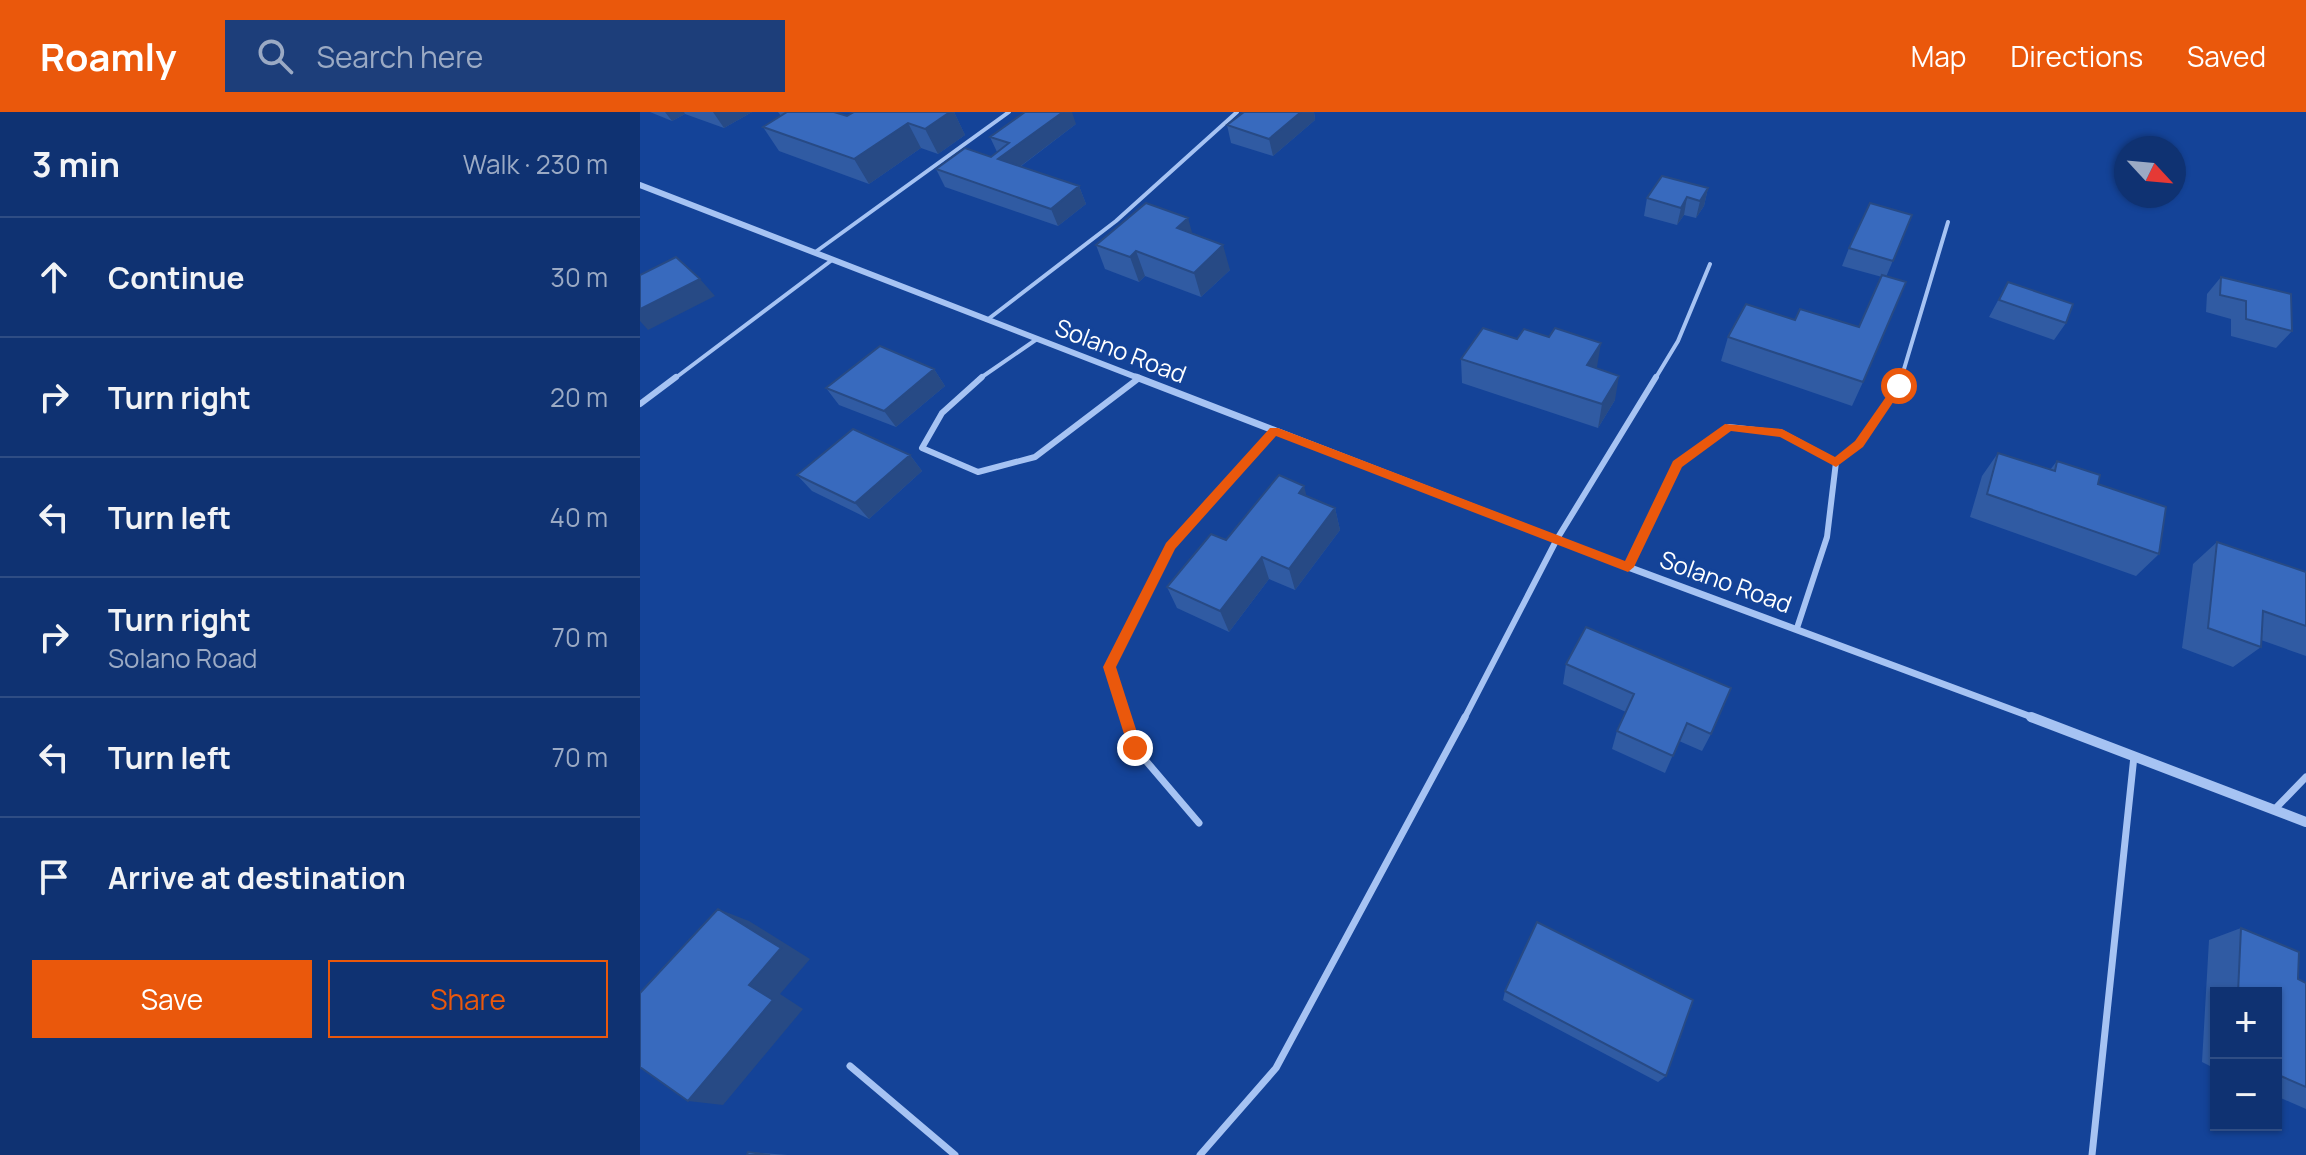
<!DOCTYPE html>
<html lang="en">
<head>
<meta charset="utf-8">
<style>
  body { margin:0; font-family:Manrope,sans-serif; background:#1d3e7a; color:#f1f3f6 }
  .controls { position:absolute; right:24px; bottom:24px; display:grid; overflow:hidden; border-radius:0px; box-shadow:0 2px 6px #0004 }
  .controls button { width:72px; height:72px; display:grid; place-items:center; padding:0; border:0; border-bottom:2px solid #2f4d84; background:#0f3272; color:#f1f3f6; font:40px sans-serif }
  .compass { position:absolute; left:1474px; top:24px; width:72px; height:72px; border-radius:50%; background:#0f3272; box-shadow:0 2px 6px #0004; rotate:116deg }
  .stop { position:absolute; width:24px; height:24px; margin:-18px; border:6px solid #ea580c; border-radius:50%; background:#fff }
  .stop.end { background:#ea580c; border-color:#fff; box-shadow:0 2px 8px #0008 }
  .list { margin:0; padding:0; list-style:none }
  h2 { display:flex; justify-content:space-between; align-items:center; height:104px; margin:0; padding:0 32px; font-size:34px }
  h2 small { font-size:26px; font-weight:400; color:#9baac4 }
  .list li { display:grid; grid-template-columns:52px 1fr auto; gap:24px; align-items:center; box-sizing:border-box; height:120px; padding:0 32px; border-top:2px solid #2f4d84 }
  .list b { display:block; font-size:30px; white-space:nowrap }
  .list p { margin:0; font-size:26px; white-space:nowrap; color:#9baac4 }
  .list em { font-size:26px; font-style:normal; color:#9baac4 }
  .actions { display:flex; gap:16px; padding:24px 32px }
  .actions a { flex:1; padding:18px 0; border:2px solid #ea580c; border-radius:0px; text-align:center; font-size:28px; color:#ea580c }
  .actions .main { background:#ea580c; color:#fff }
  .icon { flex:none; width:44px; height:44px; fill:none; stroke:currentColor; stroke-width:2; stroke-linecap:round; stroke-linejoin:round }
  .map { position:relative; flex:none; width:1666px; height:1043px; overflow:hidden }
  header { display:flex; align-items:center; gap:48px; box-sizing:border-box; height:112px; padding:0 40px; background:#ea580c; color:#fff }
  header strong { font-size:38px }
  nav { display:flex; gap:44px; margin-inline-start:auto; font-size:28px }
  .search { width:560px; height:72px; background:#1d3e7a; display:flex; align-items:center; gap:20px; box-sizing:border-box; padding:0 28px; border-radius:0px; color:#9baac4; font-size:30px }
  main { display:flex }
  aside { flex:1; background:#0f3272 }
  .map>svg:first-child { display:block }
</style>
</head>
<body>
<header>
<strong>Roamly</strong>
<div class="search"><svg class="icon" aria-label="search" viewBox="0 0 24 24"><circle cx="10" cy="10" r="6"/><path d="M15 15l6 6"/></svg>Search here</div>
<nav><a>Map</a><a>Directions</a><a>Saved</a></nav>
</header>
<main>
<aside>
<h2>3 min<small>Walk · 230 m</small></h2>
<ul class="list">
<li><svg class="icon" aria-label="ahead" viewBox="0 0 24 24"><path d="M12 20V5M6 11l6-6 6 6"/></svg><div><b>Continue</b></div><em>30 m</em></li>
<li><svg class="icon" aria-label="right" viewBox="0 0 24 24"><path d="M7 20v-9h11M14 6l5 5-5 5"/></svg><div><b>Turn right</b></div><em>20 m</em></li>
<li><svg class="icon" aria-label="left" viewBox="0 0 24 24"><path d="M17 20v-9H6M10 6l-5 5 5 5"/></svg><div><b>Turn left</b></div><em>40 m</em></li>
<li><svg class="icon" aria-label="right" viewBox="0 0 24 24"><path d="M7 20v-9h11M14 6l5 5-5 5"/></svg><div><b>Turn right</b><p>Solano Road</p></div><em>70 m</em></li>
<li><svg class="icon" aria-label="left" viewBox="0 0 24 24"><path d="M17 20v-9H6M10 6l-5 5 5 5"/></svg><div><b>Turn left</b></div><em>70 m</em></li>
<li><svg class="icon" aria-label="arrive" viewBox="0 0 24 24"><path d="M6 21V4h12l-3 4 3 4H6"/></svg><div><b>Arrive at destination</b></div></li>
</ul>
<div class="actions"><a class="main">Save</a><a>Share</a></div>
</aside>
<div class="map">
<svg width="1666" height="1043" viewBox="0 0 1666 1043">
  <rect width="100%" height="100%" fill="#144398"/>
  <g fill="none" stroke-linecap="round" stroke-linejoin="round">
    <!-- lane-far2 -->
    <path stroke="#a6c3f3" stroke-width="4" d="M174 141 369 0
      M347 208 476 109 597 0
      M34 267 192 148
      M339 267 397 227
      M1015 267 1038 229 1070 152
      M1261 267 1308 110"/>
    <!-- lane-far1 -->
    <path stroke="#a6c3f3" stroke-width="6" d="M342 265 302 301 282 336 338 360 395 345 499 266
      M0 292 36 265
      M1196 350 1219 332 1259 274 1262 265
      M988 455 1037 352 1089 315 1142 321 1196 350 1187 425 1157 516
      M486 607 469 555 530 434 634 318
      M824 607 917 427 1016 265"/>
    <!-- lane -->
    <path stroke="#a6c3f3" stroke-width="7" d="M485 605 495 636 559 711
      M1634 698 1666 665
      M210 954 315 1043
      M560 1043 636 956 825 605
      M1452 1043 1494 644"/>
    <!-- street-far2 -->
    <path stroke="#a6c3f3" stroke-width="6" d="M0 73 501 267"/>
    <!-- street-far1 -->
    <path stroke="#a6c3f3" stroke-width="7" d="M496 265 988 455 1397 607"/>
    <!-- street -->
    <path stroke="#a6c3f3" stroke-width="10" d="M1391 605 1666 710"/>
  </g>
  <!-- wall -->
  <path fill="#305ba3" d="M10 0H112L84 16 45 2 32 9Z
    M138 0H194L207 4 214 0H314L325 23 298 42 281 36 229 72 139 39 123 15 141 4Z
    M604 0H674L675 8 633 44 591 31 587 13Z
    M436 12 380 55 439 74 446 92 418 114 305 75 296 57 351 45 357 40 350 25Z
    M1068 76 1064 94 1056 106 1044 103 1037 113 1004 104 1007 86Z
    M1272 103 1246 165 1223 270 1212 294 1081 249 1088 225 1155 208 1219 215 1242 165 1202 154 1209 136Z
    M553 122 590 158 561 185 505 164 499 170 465 157 456 133Z
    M1581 165 1652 219 1636 236 1591 224V207L1566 200 1567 182Z
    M1368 170 1426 211 1414 228 1349 205Z
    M821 247 957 255 956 256 975 288 958 316 822 271Z
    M294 257 305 274 256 315 199 293 186 276Z
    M1358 341 1410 358 1417 349 1458 372 1519 442 1496 464 1330 405 1342 364Z
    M270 343 282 359 229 407 172 379 157 363Z
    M667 384 695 396 700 418 655 478 629 467 589 520 537 496 527 475 586 428Z
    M1577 430 1666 460V544L1621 528V535L1593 555 1542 536 1553 452Z
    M946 515 1071 622 1062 639 1039 629 1025 661 972 637 977 619 986 600 923 572 926 552Z
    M1601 816 1658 867 1666 871V997L1636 984V881H1576V957L1562 950 1569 828Z
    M865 879 1026 964 1018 970 863 888Z
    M108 1040 148 1043H107Z"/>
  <!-- shaded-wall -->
  <path fill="#274a85" d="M25 0H44L45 2 32 9Z
    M73 0H112L84 16Z
    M310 0H314L325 23 298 42 285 17Z
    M423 0H432L436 12 366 65 358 47Z
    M661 0H674L675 8 633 44 629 27Z
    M268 11 281 36 229 72 214 47Z
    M439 74 446 92 418 114 411 97Z
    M1068 76 1064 94 1056 106 1060 89Z
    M1047 85 1044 103 1037 113 1041 96Z
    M548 106 555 131 537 116Z
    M583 133 590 158 561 185 554 161Z
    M496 139 505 164 499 170 490 145Z
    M60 167 75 184 8 218 0 209V197Z
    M961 231 957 255 944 277 947 253Z
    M294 257 305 274 256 315 244 299Z
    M979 264 975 288 958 316 962 292Z
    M270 343 282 359 229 407 215 391Z
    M664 374 670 397 659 381Z
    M695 396 700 418 655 478 649 457Z
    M622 445 629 467 589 520 580 499Z
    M78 797 109 809 170 847 140 882 163 897 83 993 48 989 109 873Z"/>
  <!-- building -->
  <path fill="#386abe" stroke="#274a85" stroke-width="2" d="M147 0H194L207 4 214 0H310L285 17 268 11 214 47 123 15Z
    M385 0H423L358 47 439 74 411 97 296 57 325 36 351 45 369 31 350 25Z
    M604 0H661L629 27 587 13Z
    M1022 64 1068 76 1060 89 1047 85 1041 96 1007 86Z
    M506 91 548 106 537 116 583 133 554 161 496 139 490 145 456 133Z
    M1230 91 1272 103 1253 149 1209 136Z
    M36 145 60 167 0 197V163Z
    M1242 163 1266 170 1223 270 1088 225 1106 192 1155 208 1160 197 1219 215Z
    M1581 165 1651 182 1652 219 1606 207V189L1580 183Z
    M1368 170 1433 192 1426 211 1359 188Z
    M843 216 877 227 884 217 909 225 915 216 961 231 947 253 979 264 962 292 821 247Z
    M240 234 294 257 244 299 186 276Z
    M213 317 270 343 215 391 157 363Z
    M1358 341 1415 359 1417 349 1460 363 1458 372 1526 395 1519 442 1347 382Z
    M639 363 664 374 659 381 695 396 649 457 622 445 580 499 527 475 571 422 586 428Z
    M1577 430 1666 460V514L1623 499 1621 535 1568 516Z
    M946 515 1091 576 1071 622 1047 611 1033 644 977 619 994 582 926 552Z
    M78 797 141 836 109 873 133 888 48 989 0 955V881Z
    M897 810 1053 888 1026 964 865 879Z
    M1601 816 1659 840 1658 867 1666 871V975L1636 962V881H1598Z
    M108 1040 130 1043H107Z"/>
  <!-- route -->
  <path fill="#ea580c" d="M1255 272 1264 274 1223 335 1196 355 1140 325 1091 319 1042 355 994 455 988 460 636 324 535 437 476 555 502 636 500 641H490L463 555 526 431 630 316H638L985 449 1033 349 1085 312 1142 317 1195 345 1215 329Z"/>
  <g text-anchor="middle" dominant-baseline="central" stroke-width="6" stroke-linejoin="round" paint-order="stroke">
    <!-- street labels -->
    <g font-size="24" fill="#fff" stroke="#144398">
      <text transform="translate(481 238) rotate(21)">Solano Road</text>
      <text transform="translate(1086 469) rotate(20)">Solano Road</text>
    </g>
  </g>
</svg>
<div class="controls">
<button>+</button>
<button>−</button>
</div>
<svg class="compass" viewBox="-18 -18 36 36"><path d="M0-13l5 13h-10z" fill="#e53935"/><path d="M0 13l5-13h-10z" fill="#9baac4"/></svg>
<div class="stop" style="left:1259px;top:274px"></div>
<div class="stop end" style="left:495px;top:636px"></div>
</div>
</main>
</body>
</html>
